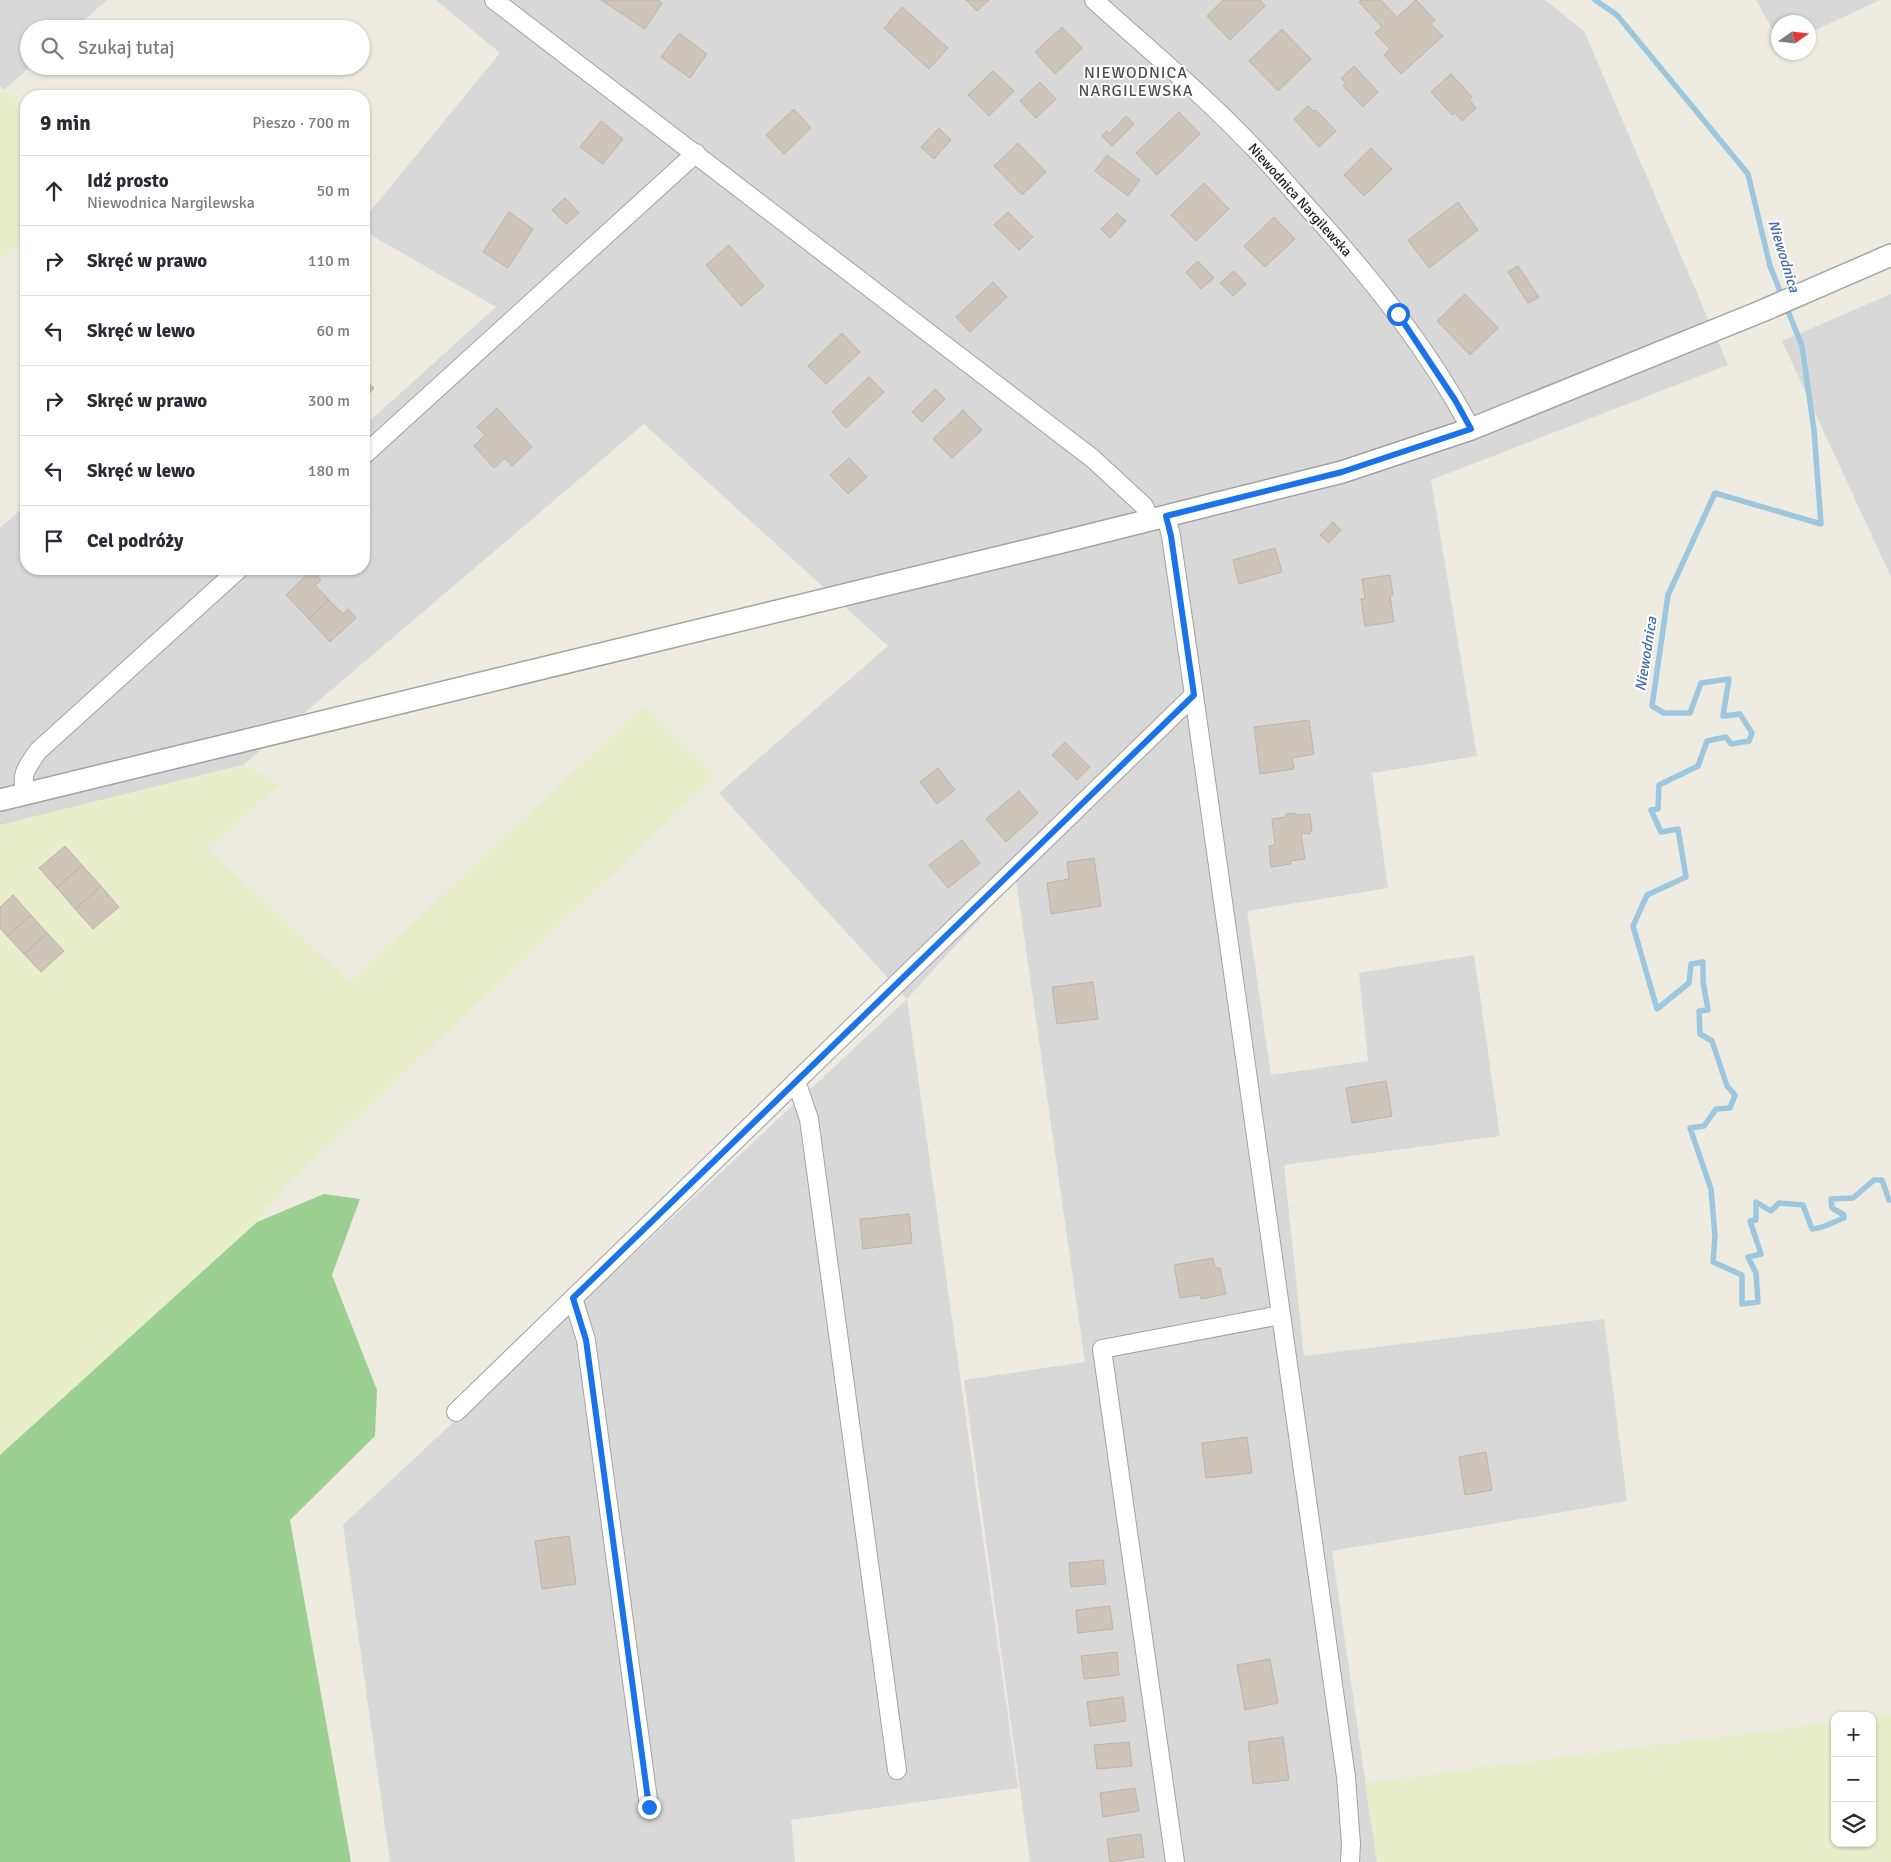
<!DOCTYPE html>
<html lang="pl">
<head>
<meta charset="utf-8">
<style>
  body { margin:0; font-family:Signika,sans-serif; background:#f7f7f7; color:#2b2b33 }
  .controls { position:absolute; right:15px; bottom:15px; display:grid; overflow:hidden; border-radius:10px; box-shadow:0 1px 4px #0004 }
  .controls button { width:45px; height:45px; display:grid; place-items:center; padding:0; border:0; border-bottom:1px solid #e1e1e2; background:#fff; color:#2b2b33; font:25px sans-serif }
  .compass { position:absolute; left:1771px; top:15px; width:45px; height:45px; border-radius:50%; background:#fff; box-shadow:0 1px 4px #0004; rotate:76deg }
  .stop { position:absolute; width:15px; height:15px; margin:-11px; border:4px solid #1a73e8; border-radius:50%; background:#fff }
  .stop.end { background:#1a73e8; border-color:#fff; box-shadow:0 1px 5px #0008 }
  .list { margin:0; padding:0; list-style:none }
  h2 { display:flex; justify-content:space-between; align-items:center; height:65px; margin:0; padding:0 20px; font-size:21px }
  h2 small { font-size:16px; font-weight:400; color:#7c7c81 }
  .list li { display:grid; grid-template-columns:32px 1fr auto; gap:15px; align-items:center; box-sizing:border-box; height:70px; padding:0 20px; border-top:1px solid #e1e1e2 }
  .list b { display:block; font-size:19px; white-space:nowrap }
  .list p { margin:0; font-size:16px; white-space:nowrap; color:#7c7c81 }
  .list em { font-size:16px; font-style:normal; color:#7c7c81 }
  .icon { flex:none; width:28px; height:28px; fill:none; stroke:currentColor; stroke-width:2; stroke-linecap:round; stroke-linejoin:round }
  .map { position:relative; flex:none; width:1891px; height:1862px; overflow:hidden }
  .search { position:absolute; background:#fff; box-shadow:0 1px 4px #0004; left:20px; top:20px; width:350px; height:55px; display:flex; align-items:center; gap:12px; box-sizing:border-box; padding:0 18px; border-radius:28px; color:#7c7c81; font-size:19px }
  .panel { position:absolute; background:#fff; box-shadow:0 1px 4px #0004; left:20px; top:90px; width:350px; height:485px; border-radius:20px }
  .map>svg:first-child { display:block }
</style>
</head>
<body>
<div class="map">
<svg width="1891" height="1862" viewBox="0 0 1891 1862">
  <rect width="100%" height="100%" fill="#eeebe0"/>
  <!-- residential -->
  <path fill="#d9d8d8" d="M0 0H107L74 29H29V66H31L4 90 0 86Z
    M436 0H1545L1584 31 1728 365 1431 480 1477 756 1372 773 1388 888 1247 911 1271 1075 1368 1061 1359 973 1474 955 1500 1136 1284 1165 1304 1356 1604 1319 1627 1501 1332 1551 1377 1862H1030L964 1380 1085 1362 1016 879 907 999 1018 1788 791 1820 795 1862H390L343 1525 907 999 719 793 888 646 644 424 243 765 0 825V528L26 505V569H364V426L496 307 364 231V219L500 53Z
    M1756 0H1880L1809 33 1808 22H1778V39Z
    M1891 294V577L1782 341Z"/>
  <!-- farmland -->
  <path fill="#e7eec9" d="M0 86 26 110V236L0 260Z
    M644 706 715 776 288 1184 257 1222 0 1455V825L243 765 280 784 208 849 350 982Z
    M1891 1714V1862H1377L1365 1783 1835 1722V1843H1872V1717Z"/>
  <!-- forest -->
  <path fill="#9cd092" d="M324 1194 360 1199 332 1275 377 1390 375 1436 290 1520 351 1862H0V1455L257 1222Z"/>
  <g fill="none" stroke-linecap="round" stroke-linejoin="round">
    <!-- stream -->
    <path stroke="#9dc7df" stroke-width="5.5" d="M1595 0 1617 15 1748 174 1770 266 1802 346 1814 430 1821 524 1715 493 1668 595 1652 706 1664 713H1690L1701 683 1729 679 1723 716 1740 714 1752 733 1749 741 1731 744 1726 737 1707 741 1698 766 1659 785 1658 809 1651 810 1661 832 1678 829 1686 877 1647 895 1633 926 1657 1009 1689 983 1691 964 1703 962V981L1708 1010 1699 1011 1700 1034 1712 1041 1727 1086 1735 1095 1730 1108 1716 1109 1704 1126 1690 1128 1711 1189 1715 1236 1713 1262 1742 1275V1304L1758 1302 1756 1273 1748 1257 1761 1254 1750 1221 1756 1220V1202L1771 1211 1779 1203 1803 1205 1812 1229C1825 1228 1832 1222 1844 1218V1215L1832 1208 1831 1199 1853 1198 1874 1180H1882L1889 1200H1891"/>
  </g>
  <!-- building -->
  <path fill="#cdc5b9" stroke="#c0b3a1" d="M601 0H658L662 3 645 29Z
    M966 0H989L977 11Z
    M1223 0H1260L1265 6 1230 40 1207 16Z
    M1361 0H1381L1397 17 1416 0 1435 20 1431 24 1443 36 1401 74 1384 55 1390 49 1375 33 1382 27 1359 2Z
    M902 7 948 48 929 69 884 28Z
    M1062 27 1082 48 1055 74 1035 52Z
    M1282 29 1311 59 1278 91 1249 61Z
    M679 33 707 54 690 78 661 57Z
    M1354 66 1378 92 1363 107 1343 86 1346 83 1341 78Z
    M993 71 1014 91 989 116 968 95Z
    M1451 74 1472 97 1469 99 1476 108 1462 121 1455 113 1452 115 1431 92Z
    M1040 82 1056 99 1036 118 1020 101Z
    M1308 106 1313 111 1316 110 1336 131 1319 147 1294 119Z
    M794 109 811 128 784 154 766 135Z
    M1179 112 1200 134 1157 175 1136 153Z
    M1126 116 1134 124 1112 146 1102 136 1107 131 1109 134Z
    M601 121 623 139 603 164 580 147Z
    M939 128 951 140 934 159 921 147Z
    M1018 143 1046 172 1022 195 994 166Z
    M1371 148 1392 169 1364 196 1344 175Z
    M1107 155 1140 180 1128 196 1095 171Z
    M1204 183 1229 209 1196 241 1171 215Z
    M565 198 579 213 566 224 552 210Z
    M1458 202 1478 230 1429 268 1408 240Z
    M509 212 533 229 508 268 483 252Z
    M1008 212 1033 237 1019 250 994 225Z
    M1117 213 1126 221 1110 238 1101 229Z
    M1274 217 1295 239 1265 267 1244 246Z
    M729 245 764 286 741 306 706 265Z
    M1198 261 1214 278 1201 289 1186 272Z
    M1518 266 1539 297 1528 303 1508 272Z
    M1234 271 1246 284 1233 296 1220 283Z
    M993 282 1007 297 970 332 956 317Z
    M1465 294 1498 328 1470 355 1437 321Z
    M842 333 860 352 826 384 808 366Z
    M869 377 884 392 846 428 832 412Z
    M364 379 374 388 364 400Z
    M935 389 945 399 922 422 912 412Z
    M497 408 532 447 512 466 505 458 494 468 474 446 485 435 477 427Z
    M963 410 982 430 952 458 933 439Z
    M849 458 867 477 848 494 830 475Z
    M1333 522 1341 530 1329 543 1320 535Z
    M1275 548 1282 572 1239 584 1233 560Z
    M312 570 321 580 315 585 329 600 309 619 286 595Z
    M1390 575 1393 595 1390 596 1394 622 1365 626 1361 599H1365L1362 579Z
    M329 600 343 614 348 609 356 618 330 642 309 619Z
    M1309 720 1314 754 1292 758 1294 769 1260 774 1254 727Z
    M1065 742 1090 767 1077 780 1052 755Z
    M938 768 955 790 937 804 920 782Z
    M1019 791 1038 813 1006 842 986 819Z
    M1295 813V815L1310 814 1312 831 1310 832V834L1301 833 1305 859 1291 861V864L1271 867 1269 846 1275 845 1272 819 1286 817V814Z
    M962 840 980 863 948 888 929 865Z
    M65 846 82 865 57 888 39 868Z
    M1094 858 1101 906 1051 914 1047 883 1069 879 1067 862Z
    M82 865 101 886 75 909 57 888Z
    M101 886 119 907 93 929 75 909Z
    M13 895 31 915 7 936 0 928V907Z
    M31 915 47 933 24 954 7 936Z
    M47 933 64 951 41 972 24 954Z
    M1093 982 1098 1019 1057 1024 1052 987Z
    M1386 1081 1392 1116 1352 1123 1346 1088Z
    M909 1214 912 1243 863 1249 860 1219Z
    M1213 1258 1215 1268H1220L1226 1294 1201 1299 1200 1295 1180 1298 1174 1265Z
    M1247 1437 1252 1473 1206 1478 1202 1443Z
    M1486 1452 1492 1490 1465 1495 1459 1457Z
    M569 1536 576 1584 542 1589 535 1541Z
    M1103 1560 1106 1584 1071 1587 1069 1563Z
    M1110 1606 1113 1629 1078 1633 1076 1610Z
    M1117 1652 1119 1675 1084 1679 1081 1656Z
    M1270 1659 1278 1703 1245 1710 1237 1665Z
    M1123 1697 1126 1721 1090 1726 1087 1702Z
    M1283 1737 1289 1780 1253 1784 1248 1742Z
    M1129 1742 1132 1766 1097 1769 1094 1745Z
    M1135 1788 1139 1811 1103 1817 1100 1793Z
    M1141 1834 1144 1857 1110 1862 1107 1839Z"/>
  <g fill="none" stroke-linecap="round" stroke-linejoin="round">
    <!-- minor casing -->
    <g stroke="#a2a2a2" stroke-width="20">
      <path id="minor" d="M494 0 1092 458 1144 506 1150 520
        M1094 0C1147 48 1203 94 1252 146 1275 169 1296 195 1318 219 1376 284 1430 352 1471 429
        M364 455 696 153
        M1166 516 1171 536 1194 695 1346 1777 1351 1844 1350 1862
        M25 794C21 772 26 769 38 751L239 569
        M796 1081 809 1119 897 1770
        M573 1298 586 1340 649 1807
        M456 1412 1194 695
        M1175 1862 1102 1349 1281 1315"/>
    </g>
    <!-- tertiary casing -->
    <g stroke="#a2a2a2" stroke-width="24">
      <path id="tertiary" d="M0 800 1070 540 1342 472 1471 429 1762 311 1891 255"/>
    </g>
    <!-- minor -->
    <use href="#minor" stroke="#fff" stroke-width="18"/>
    <!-- tertiary -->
    <use href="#tertiary" stroke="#fff" stroke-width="21"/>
  </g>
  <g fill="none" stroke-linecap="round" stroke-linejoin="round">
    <!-- route -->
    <path stroke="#1a73e8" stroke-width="6" d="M649 1807 586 1340 573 1298 1194 695 1171 536 1166 516 1342 472 1471 429 1455 400 1398 314"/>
  </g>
  <g text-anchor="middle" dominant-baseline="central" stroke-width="4" stroke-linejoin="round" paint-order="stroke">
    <!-- street labels -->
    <g font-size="14" fill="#1b1b1b" stroke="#fff">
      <text transform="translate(1300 200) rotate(48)">Niewodnica Nargilewska</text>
    </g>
    <!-- water labels -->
    <g font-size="15" font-style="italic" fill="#436baf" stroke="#fff">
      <text transform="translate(1784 256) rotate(73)">Niewodnica</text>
      <text transform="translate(1646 654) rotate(-81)">Niewodnica</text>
    </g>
    <!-- quarter labels -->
    <g font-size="16" letter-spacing="1" fill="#4e4e4e" stroke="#fff">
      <text x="1136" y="73">NIEWODNICA<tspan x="1136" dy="18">NARGILEWSKA</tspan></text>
    </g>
  </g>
</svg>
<div class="controls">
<button>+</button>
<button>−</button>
<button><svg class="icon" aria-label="layers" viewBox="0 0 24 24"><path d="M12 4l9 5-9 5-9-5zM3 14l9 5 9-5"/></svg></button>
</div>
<svg class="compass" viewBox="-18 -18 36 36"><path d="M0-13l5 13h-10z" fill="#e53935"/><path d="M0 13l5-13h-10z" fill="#7c7c81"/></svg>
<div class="stop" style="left:1398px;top:314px"></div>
<div class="stop end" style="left:649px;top:1807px"></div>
<div class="search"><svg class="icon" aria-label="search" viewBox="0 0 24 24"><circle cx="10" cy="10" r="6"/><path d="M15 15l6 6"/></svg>Szukaj tutaj</div>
<section class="panel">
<h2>9 min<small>Pieszo · 700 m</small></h2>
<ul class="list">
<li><svg class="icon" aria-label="ahead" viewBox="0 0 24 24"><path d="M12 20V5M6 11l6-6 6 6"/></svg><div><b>Idź prosto</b><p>Niewodnica Nargilewska</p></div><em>50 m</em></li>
<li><svg class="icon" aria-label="right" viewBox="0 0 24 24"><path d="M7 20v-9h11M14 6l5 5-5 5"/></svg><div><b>Skręć w prawo</b></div><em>110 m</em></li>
<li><svg class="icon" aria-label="left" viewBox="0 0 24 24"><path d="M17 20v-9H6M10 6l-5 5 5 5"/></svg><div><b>Skręć w lewo</b></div><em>60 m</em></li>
<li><svg class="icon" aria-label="right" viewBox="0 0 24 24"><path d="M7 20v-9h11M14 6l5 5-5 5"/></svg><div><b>Skręć w prawo</b></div><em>300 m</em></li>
<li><svg class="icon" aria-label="left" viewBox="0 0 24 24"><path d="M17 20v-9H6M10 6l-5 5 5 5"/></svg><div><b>Skręć w lewo</b></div><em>180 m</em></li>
<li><svg class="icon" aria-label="arrive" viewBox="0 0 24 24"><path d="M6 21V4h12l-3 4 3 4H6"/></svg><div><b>Cel podróży</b></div></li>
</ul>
</section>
</div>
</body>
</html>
